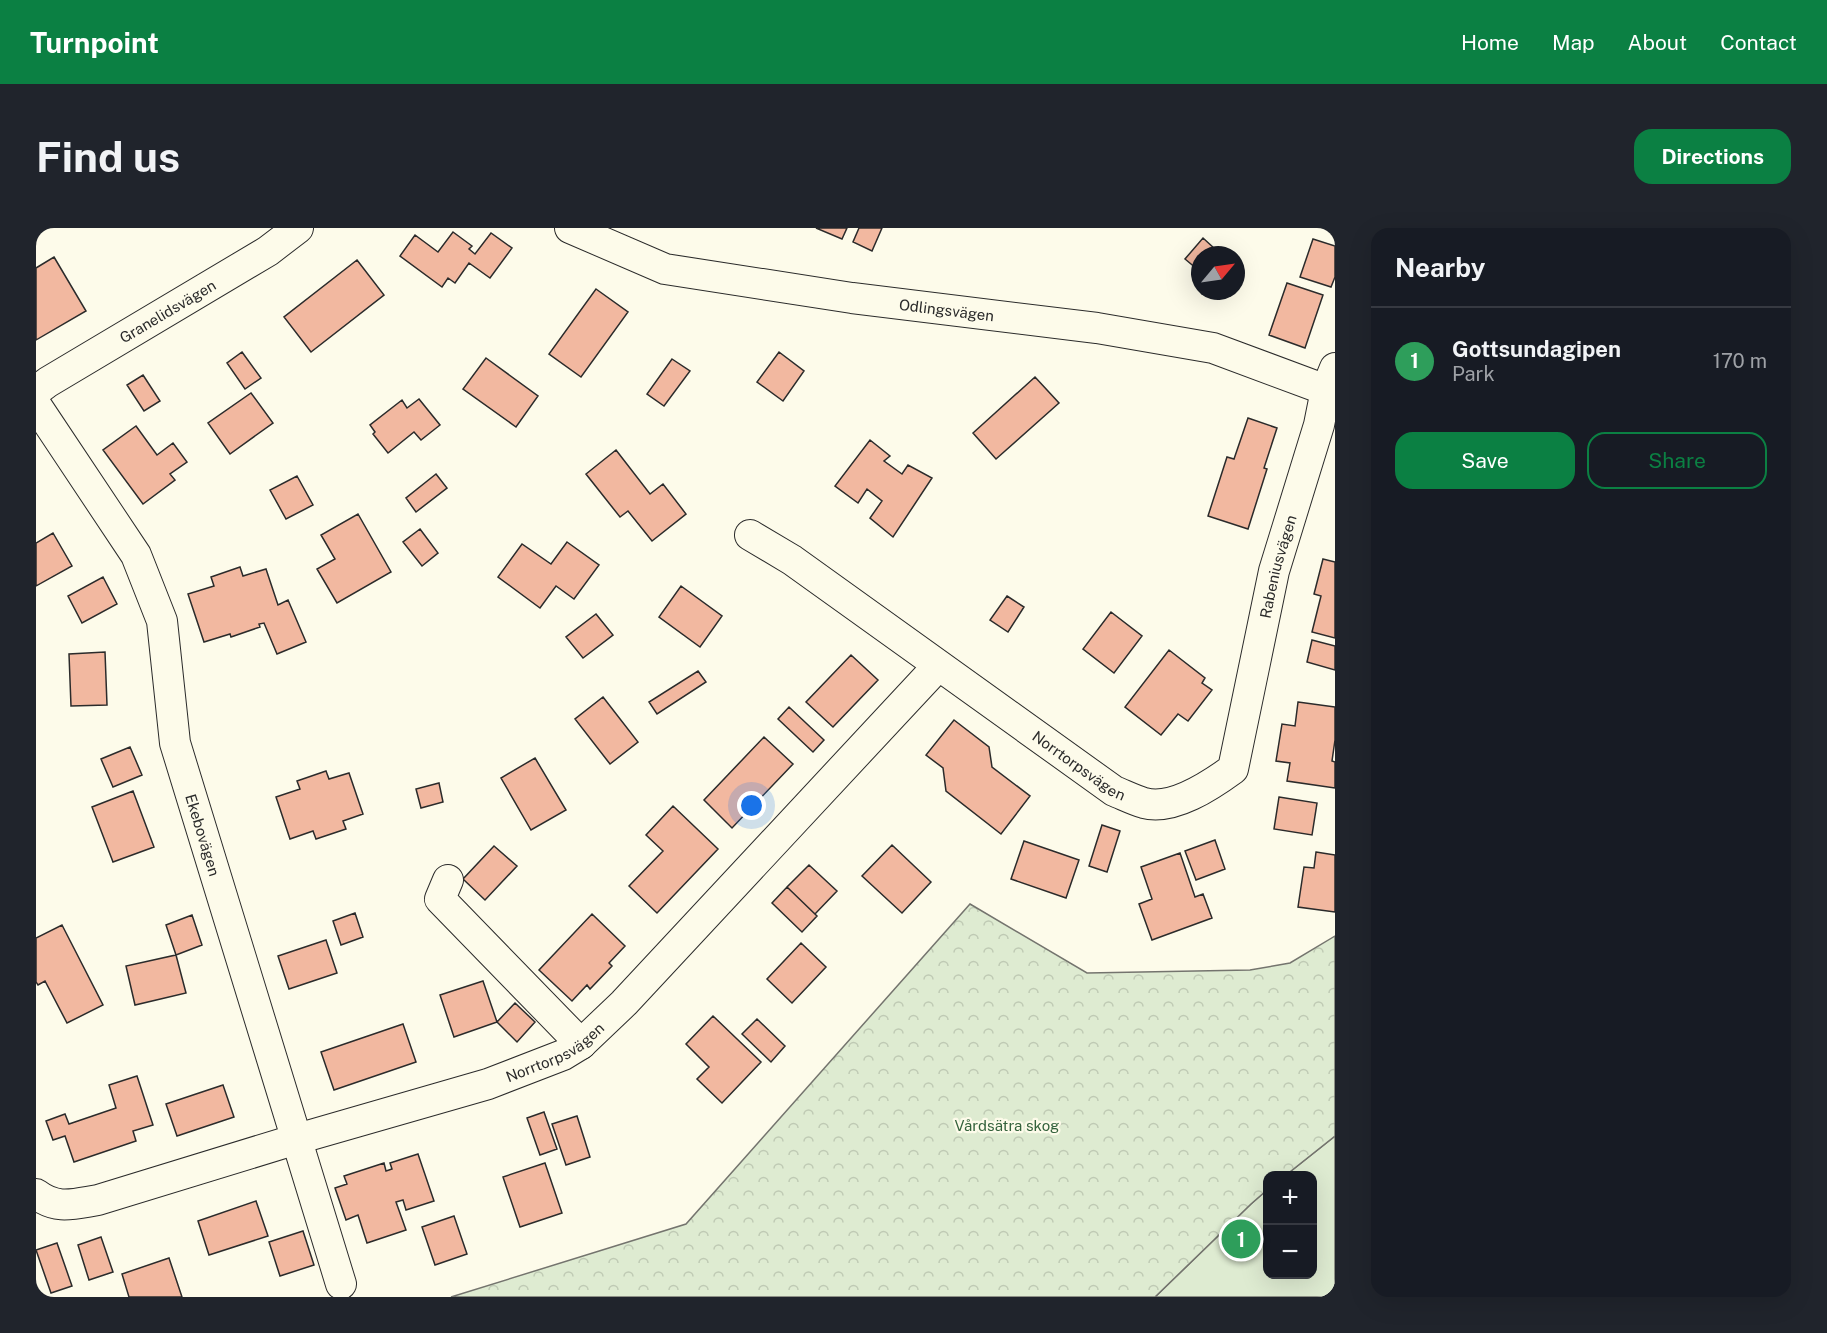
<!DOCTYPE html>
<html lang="en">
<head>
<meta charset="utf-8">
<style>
  body { margin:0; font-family:"Public Sans",sans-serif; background:#20242c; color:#f1f3f6 }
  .controls { position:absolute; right:18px; bottom:18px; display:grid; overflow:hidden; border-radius:12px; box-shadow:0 6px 24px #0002 }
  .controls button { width:54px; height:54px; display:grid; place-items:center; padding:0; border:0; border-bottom:2px solid #363941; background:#171b24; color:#f1f3f6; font:30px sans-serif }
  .compass { position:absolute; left:1155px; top:18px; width:54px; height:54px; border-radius:50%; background:#171b24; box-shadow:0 6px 24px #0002; rotate:61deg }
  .you { position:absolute; left:716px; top:578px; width:21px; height:21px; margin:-15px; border:4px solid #fff; border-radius:50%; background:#1a73e8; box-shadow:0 0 0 9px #1a73e833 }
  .badge { display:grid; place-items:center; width:39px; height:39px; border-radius:50%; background:#0b8043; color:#fff; font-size:20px; font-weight:700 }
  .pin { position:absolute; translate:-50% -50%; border:3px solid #fff; box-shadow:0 2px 6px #0006 }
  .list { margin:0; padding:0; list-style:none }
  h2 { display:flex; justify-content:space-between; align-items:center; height:78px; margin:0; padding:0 24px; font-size:26px }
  h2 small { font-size:20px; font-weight:400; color:#9ea1a6 }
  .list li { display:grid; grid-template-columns:39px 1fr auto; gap:18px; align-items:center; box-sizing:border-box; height:108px; padding:0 24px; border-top:2px solid #363941 }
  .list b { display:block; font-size:22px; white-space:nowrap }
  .list p { margin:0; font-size:20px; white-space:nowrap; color:#9ea1a6 }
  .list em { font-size:20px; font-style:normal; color:#9ea1a6 }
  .actions { display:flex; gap:12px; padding:18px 24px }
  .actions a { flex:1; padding:14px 0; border:2px solid #0b8043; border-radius:18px; text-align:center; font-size:21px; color:#0b8043 }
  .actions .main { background:#0b8043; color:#fff }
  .map { position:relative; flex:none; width:1299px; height:1069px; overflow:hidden; border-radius:18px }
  header { display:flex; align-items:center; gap:36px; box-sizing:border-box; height:84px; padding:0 30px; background:#0b8043; color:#fff }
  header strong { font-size:28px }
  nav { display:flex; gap:33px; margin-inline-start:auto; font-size:21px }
  .intro { display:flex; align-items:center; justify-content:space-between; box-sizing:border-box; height:144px; padding:0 36px }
  h1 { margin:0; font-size:42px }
  .button { padding:15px 27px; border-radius:18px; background:#0b8043; color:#fff; font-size:21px; font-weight:700 }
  main { display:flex; gap:36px; padding:0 36px }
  aside { flex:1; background:#171b24; border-radius:18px; box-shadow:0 6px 24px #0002 }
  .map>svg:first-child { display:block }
</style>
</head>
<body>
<header>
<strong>Turnpoint</strong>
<nav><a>Home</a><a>Map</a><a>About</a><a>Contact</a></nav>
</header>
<div class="intro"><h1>Find us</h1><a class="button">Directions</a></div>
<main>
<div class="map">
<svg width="1299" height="1069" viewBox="0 0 1299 1069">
  <defs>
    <pattern id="forest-crowns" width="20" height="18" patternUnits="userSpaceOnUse" patternTransform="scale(1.5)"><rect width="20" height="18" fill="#deebd1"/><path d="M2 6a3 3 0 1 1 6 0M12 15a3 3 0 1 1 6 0" fill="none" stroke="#bfcab4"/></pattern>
  </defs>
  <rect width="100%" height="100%" fill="#fdfbea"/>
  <!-- green -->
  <path fill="#deebd1" stroke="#74746e" stroke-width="1.5" d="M1299 908V1069H1119L1215 976 1231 962 1232 1046H1276V948L1250 947Z"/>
  <!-- forest -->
  <path fill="url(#forest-crowns)" stroke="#74746e" stroke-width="1.5" d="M934 676 1051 745 1214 742 1254 735 1299 708V908L1250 947 1232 948 1231 962 1215 976 1119 1069H415L650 996Z"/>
  <!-- building -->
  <path fill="#f2b8a0" stroke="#2b2b2b" stroke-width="1.5" d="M780 0H811L806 11Z
    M823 0H846L836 23 817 14Z
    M417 4 436 18 433 21 439 26 455 5 476 20 454 50 433 35 419 55 412 50 406 59 364 28 379 7 402 24Z
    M1167 10 1179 21 1173 27H1164V38L1161 41 1149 31Z
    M1277 11 1299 18V49L1295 59 1264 49Z
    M18 29 50 83 0 112V40Z
    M321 32 348 67 275 124 248 89Z
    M1251 55 1287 67 1269 120 1233 107Z
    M560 61 592 84 545 149 513 126Z
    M206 124 225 150 209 161 191 135Z
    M743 124 768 143 747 173 721 154Z
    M450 130 502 168 480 199 427 161Z
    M636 131 654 143 628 178 611 166Z
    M107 147 124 173 108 183 91 157Z
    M999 149 1023 175 960 231 937 205Z
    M215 165 237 195 194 226 172 195Z
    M383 171 404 197 385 212 378 204 352 225 337 206 339 204 334 197 366 172 371 180Z
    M1212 190 1241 200 1228 240 1231 241 1212 301 1172 288 1191 229 1198 231Z
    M100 198 121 227 137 215 151 234 134 246 139 252 107 276 67 222Z
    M834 212 854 228 848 233 866 246 872 237 896 250 857 309 834 290 846 273 831 261 822 275 799 258Z
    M580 222 614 266 627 256 650 286 616 313 592 283 584 289 550 246Z
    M400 246 411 260 380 284 370 270Z
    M261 248 277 277 250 291 234 262Z
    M322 286 355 344 301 375 281 341 299 331 285 307Z
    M384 301 402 325 386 338 367 314Z
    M17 305 36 338 0 358V315Z
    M531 314 563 337 538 371 520 358 504 380 462 349 486 316 515 336Z
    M1287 331 1299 334V410L1276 404 1285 368 1278 366Z
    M204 339 207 348 230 341 242 377 252 372 270 414 241 426 228 395 223 396 224 399 195 409 194 406 168 414 152 366 178 358 175 349Z
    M67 349 81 376 46 395 32 368Z
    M645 358 686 388 664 419 623 389Z
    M971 368 988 379 972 404 954 392Z
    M1075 384 1106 408 1078 445 1047 421Z
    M560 386 577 407 547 430 530 409Z
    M1276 412 1299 418V442L1271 434Z
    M1133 422 1169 450 1166 455 1176 462 1152 493 1142 486 1125 507 1089 479Z
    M69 424 71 477 35 478 33 426Z
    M815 427 842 452 797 499 770 474Z
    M662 443 670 454 621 486 613 474Z
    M567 469 602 514 574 536 539 491Z
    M1262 474 1299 479V512L1296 533 1299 534V560L1251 553 1254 535 1240 533 1246 496 1259 498Z
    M753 479 788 512 777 524 742 491Z
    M918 492 953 519 956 539 994 568 965 606 910 563 907 540 890 527Z
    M728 509 757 536 696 600 668 572Z
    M94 519 106 547 77 559 65 531Z
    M499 530 530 582 495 602 465 550Z
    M290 543 293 551 313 545 327 586 307 593 310 601 280 611 277 603 254 611 240 569 264 561 261 553Z
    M403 555 407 574 385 580 380 561Z
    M97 563 118 619 77 634 56 579Z
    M1243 569 1281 575 1276 607 1238 601Z
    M637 578 682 621 621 685 593 658 627 623 610 607Z
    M1066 597 1084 603 1071 644 1053 638Z
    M1179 612 1189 641 1160 652 1149 623Z
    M988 613 1043 632 1030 670 975 651Z
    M856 617 895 654 866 685 826 648Z
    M458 618 481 638 449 672 427 651Z
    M1280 624 1299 627V684L1262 679 1268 639 1278 640Z
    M1144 625 1159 669 1167 666 1176 690 1116 712 1103 676 1116 671 1105 639Z
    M773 637 801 663 779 686 751 659Z
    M751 659 781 688 766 704 736 675Z
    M319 685 327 709 305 717 297 693Z
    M556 686 589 718 573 735 576 738 554 761 551 757 536 773 503 742Z
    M156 687 166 717 140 727 130 697Z
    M26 697 67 777 31 795 9 753 2 757 0 754V710Z
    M290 712 301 745 253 761 242 728Z
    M765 715 790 739 756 775 731 751Z
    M140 727 150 765 99 777 90 738Z
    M447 753 461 794 418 809 404 767Z
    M479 775 499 794 481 814 461 794Z
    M677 788 725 834 686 875 661 851 673 839 650 816Z
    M721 791 749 818 735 834 706 806Z
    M367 796 380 834 298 862 285 824Z
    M101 848 117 897 97 903 100 913 38 934 29 908 17 912 10 893 29 886 33 896 80 880 73 857Z
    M187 857 198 889 141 908 130 876Z
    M508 884 521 921 504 927 491 890Z
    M541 888 554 929 530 937 516 896Z
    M382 926 398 973 370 982 367 972 360 974 370 1002 331 1015 322 987 310 992 299 960 311 956 308 948 348 935 350 943 356 941 354 935Z
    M509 935 526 985 484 999 467 949Z
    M220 973 232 1008 173 1027 162 993Z
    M418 988 431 1026 399 1037 386 999Z
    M267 1003 278 1037 244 1048 233 1014Z
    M65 1009 77 1044 53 1052 42 1017Z
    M21 1015 36 1058 15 1065 0 1022Z
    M133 1030 146 1069H93L86 1046Z"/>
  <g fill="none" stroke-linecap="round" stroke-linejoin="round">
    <!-- minor casing -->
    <g stroke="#2b2b2b" stroke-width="32">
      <g id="minor">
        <path id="s1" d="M534 0 629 41 816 70 1061 100 1177 120 1290 162"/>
        <path id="s2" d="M0 163 12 154 232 23 262 0"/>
        <path id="s3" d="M0 177 100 327 126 393 139 515 305 1056"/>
        <path id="s4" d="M714 307 756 332 1078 563C1088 567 1098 572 1108 575 1137 583 1175 557 1197 541L1238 343 1283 197 1290 162 1299 140"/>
        <path d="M412 652 404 671 545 816"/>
        <path id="s5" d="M0 966C21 982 37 976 62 972L261 911 452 856 527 827 545 816 588 775 902 438"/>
      </g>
    </g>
    <!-- minor -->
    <use href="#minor" stroke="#fdfbea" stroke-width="30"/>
  </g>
  <g text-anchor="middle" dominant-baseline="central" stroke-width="4.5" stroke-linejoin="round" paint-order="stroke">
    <!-- street labels -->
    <g font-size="15" fill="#2b2b2b" stroke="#fdfbea">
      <text stroke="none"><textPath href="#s2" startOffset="154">Granelidsvägen</textPath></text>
      <text stroke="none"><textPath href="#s1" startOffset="388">Odlingsvägen</textPath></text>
      <text stroke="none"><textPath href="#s4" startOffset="783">Rabeniusvägen</textPath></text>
      <text stroke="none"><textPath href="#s4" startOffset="402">Norrtorpsvägen</textPath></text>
      <text stroke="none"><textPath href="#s3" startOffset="470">Ekebovägen</textPath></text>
      <text stroke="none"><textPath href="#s5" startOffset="546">Norrtorpsvägen</textPath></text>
    </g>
    <!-- park labels -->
    <g font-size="15" fill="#34623c" stroke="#fdfbea">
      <text x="971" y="897">Vårdsätra skog</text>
    </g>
  </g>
</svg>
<div class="controls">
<button>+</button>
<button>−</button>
</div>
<svg class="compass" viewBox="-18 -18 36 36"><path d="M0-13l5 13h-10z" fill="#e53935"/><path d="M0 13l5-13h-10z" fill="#9ea1a6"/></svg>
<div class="you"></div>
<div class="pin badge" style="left:1205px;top:1011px;background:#2e9e5b">1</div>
</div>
<aside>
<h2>Nearby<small></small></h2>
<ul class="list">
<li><span class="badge" style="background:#2e9e5b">1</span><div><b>Gottsundagipen</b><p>Park</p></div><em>170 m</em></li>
</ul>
<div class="actions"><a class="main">Save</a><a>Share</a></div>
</aside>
</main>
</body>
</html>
